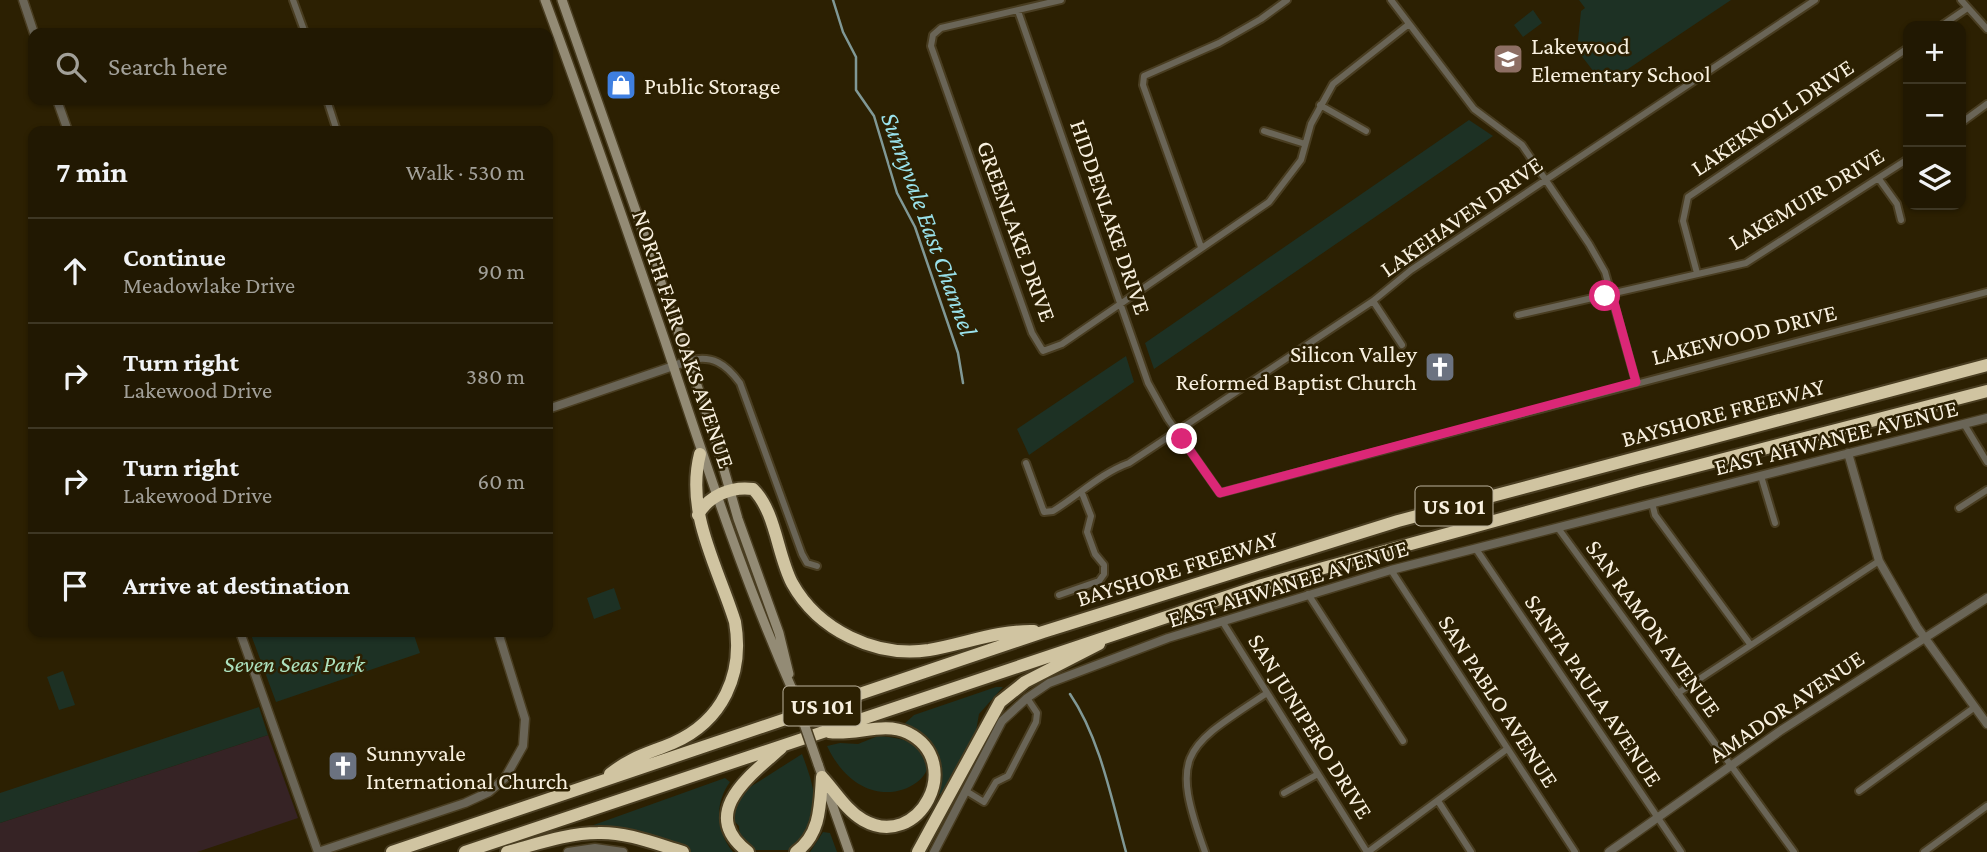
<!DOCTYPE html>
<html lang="en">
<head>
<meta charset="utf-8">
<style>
  body { margin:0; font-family:"Crimson Pro",serif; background:#29210c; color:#f1f3f6 }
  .controls { position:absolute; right:21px; top:21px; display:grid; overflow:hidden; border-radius:14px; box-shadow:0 2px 5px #0004 }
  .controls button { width:63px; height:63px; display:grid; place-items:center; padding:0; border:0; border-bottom:2px solid #3e3724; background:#211802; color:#f1f3f6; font:35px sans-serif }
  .stop { position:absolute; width:21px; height:21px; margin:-16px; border:5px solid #db2777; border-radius:50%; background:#fff }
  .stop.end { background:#db2777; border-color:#fff; box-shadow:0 2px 7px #0008 }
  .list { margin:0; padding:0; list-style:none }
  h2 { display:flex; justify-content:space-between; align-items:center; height:91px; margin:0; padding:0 28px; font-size:30px }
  h2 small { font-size:23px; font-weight:400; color:#a2a099 }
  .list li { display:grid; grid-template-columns:46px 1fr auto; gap:21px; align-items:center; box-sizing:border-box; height:105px; padding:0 28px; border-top:2px solid #3e3724 }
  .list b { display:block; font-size:26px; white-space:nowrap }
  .list p { margin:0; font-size:23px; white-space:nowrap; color:#a2a099 }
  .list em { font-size:23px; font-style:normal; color:#a2a099 }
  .icon { flex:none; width:38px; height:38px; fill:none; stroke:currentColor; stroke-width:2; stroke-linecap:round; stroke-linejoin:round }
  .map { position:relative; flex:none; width:1987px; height:852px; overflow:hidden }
  .search { position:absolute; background:#211802; box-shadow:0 2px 5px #0004; left:28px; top:28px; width:525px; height:77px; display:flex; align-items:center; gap:18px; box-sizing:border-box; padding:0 24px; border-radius:14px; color:#a2a099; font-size:26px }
  .panel { position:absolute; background:#211802; box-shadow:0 2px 5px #0004; left:28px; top:126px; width:525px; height:511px; border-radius:14px }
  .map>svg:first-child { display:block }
</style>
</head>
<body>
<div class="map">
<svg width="1987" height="852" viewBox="0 0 1987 852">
  <rect width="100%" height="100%" fill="#2c2002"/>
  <!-- commercial -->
  <path fill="#362325" d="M268 735 298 818 197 852H0V823Z"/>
  <!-- green -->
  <path fill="#1d3124" d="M1579 0H1731L1604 85 1577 50 1581 11 1585 8Z
    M1533 10 1542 23 1523 37 1514 25Z
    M1469 120 1493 136 1154 369 1145 343Z
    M1126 356 1134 382 1029 455 1017 429Z
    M614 588 621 609 594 619 587 598Z
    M250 632H413L420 653 276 702Z
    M63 671 75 705 59 710 47 677Z
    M996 687H1003L979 714 976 731 943 795 939 794 940 774 902 726 914 715Z
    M259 707 268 735 0 823V793Z
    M878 736C995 743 878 852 827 746L840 743 858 744Z
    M802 754C817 794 822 813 795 850H753L740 840 739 826 732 819 739 794Z
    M725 778 730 782C714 804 716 831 733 852H690L588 827Z
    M823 832 830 833 837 852H810Z"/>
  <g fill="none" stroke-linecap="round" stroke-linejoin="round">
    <!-- stream -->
    <path stroke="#809896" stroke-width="2.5" d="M833 0 843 32 856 57V90L874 116 897 193 915 227 958 353 963 383
      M1070 694C1100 738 1112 801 1126 852"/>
    <!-- minor casing -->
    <g stroke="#493d21" stroke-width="10">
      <path id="minor" d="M293 0 305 33
        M1061 0 941 28 933 35 931 46 1032 333 1043 351 1062 344 1269 202 1301 160 1311 124 1333 84 1409 24
        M1391 0 1474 109 1522 145 1589 244 1605 272 1636 382
        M1961 0 1987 29
        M1018 11 1148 383 1168 419 1220 493 1987 292
        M1941 26 1966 9
        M327 100 337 131
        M1320 105 1366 131
        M1961 123 1987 104
        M1264 131 1305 144
        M1879 179 1897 204 1901 220
        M1201 247 1143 85 1144 76 1219 43 1261 19 1287 0
        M1697 273 1683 221 1688 197 1908 48
        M1373 301 1402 345
        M1518 315 1746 263 1908 159
        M688 361C712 354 726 364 740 383L802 554 807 563 817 566
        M1964 424 1987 462
        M1026 463 1044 512 1053 511C1079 495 1101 473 1129 463L1373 301 1411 270 1815 0
        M1761 476 1775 523
        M1652 503 1655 515 1750 644
        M1959 508 1987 490
        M1558 528 1794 852
        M1476 549 1681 852
        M1391 570 1575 852
        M1308 594 1403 741
        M1059 595 1099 581 1104 574V565L1095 554 1087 532 1091 516 1082 493
        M1222 621 1367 852
        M1678 693 1879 561
        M966 791 984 802 996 782 1008 776 1036 722 1037 713 1027 698
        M1859 791 1975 707
        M1284 793 1318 774
        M1438 801 1471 852
        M1205 852C1169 752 1184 748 1267 693
        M1368 852 1507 749
        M1924 852 1987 806"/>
    </g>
    <!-- tertiary casing -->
    <g stroke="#493d21" stroke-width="11">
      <path id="tertiary" d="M23 0 34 33
        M57 100 68 131
        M548 409 688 361
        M1848 453 1879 561 1917 627 1987 724
        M240 632 318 852
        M318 852 465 803 489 792 505 778 523 746 525 719 498 632
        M568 852 595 848 623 852
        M934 852 1002 721 1027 698 1049 683 1168 638 1391 570 1987 418
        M1609 852 1780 731 1987 598"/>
    </g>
    <!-- secondary casing -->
    <g stroke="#493d21" stroke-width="12">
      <path id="secondary" d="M545 0C587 113 626 227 665 341 704 458 742 576 792 689
        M562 0 713 431 738 519 779 633 789 674
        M818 764 849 852"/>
    </g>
    <!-- motorway casing -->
    <g stroke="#493d21" stroke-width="16">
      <path id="motorway" d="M698 515C708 496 731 486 753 489 776 512 777 554 792 583 818 630 875 658 929 650 964 644 998 630 1034 631
        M610 774C633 756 647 754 673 743 723 721 744 674 735 622 718 567 685 513 700 454
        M822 777C835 791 846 810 863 820 919 852 966 762 908 733 884 721 855 736 829 732
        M392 852 1043 632 1398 521 1987 365
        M465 852 1262 585 1639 481 1987 391
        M507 852C537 844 568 833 598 833 627 832 656 844 683 852
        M748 852C697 813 751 775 781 748
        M796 852C821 834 820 805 822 777
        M918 852 1000 702 1025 682 1099 644"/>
    </g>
    <!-- minor -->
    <use href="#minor" stroke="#6a6557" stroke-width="6"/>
    <!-- tertiary -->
    <use href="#tertiary" stroke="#6a6557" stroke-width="8"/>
    <!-- secondary -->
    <use href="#secondary" stroke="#938b75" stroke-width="9"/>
    <!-- motorway -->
    <use href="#motorway" stroke="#d0c4a1" stroke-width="12"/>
    <!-- secondary-bridge casing -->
    <g stroke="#493d21" stroke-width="12" stroke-linecap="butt">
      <path id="secondary-bridge" d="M792 689 818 764"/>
    </g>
    <!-- secondary-bridge -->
    <use href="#secondary-bridge" stroke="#938b75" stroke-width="9"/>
  </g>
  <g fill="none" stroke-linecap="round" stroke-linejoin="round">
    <!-- route -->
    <path stroke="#db2777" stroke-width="9" d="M1182 439 1220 493 1636 382 1612 295 1605 296"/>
  </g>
  <!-- icons -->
  <defs>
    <g id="school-square" transform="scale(1.575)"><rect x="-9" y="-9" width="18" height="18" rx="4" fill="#8d6e63" stroke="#2c2002"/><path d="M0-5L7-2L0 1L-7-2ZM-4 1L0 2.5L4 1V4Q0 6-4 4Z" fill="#fff"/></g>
    <g id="shop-square" transform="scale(1.575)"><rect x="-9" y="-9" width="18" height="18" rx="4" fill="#3f7fe0" stroke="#2c2002"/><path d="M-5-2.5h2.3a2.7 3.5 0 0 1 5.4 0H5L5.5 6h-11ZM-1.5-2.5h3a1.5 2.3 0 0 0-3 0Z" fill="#fff"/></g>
    <g id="church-square" transform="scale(1.575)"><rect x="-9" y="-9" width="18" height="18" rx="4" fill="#6b7280" stroke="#2c2002"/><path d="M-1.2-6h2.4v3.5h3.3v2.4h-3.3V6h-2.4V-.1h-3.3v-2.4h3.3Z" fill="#fff"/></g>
  </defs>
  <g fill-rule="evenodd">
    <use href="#school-square" x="1508" y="59"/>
    <use href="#shop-square" x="621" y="85"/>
    <use href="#church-square" x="1440" y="367"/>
    <use href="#church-square" x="343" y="766"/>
  </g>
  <g text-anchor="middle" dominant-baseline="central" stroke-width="5" stroke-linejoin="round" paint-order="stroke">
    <!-- shield labels -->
    <g fill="#2c2002" stroke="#bbb29d" stroke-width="2">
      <rect x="1415.5" y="486.5" width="77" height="39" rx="5"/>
      <rect x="783.5" y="686.5" width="77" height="39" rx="5"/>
    </g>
    <g font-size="23" font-weight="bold" fill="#f8f0df">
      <text x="1454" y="506">US 101</text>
      <text x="822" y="706">US 101</text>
    </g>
    <!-- poi labels -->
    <g font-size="24" fill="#f8f0df" stroke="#2c2002" text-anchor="start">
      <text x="1531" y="45">Lakewood<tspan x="1531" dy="28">Elementary School</tspan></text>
      <text x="644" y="85">Public Storage</text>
      <text x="1417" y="353" text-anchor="end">Silicon Valley<tspan x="1417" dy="28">Reformed Baptist Church</tspan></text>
      <text x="366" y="752">Sunnyvale<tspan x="366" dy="28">International Church</tspan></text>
    </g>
    <!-- street labels -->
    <g font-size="24" fill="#f8f0df" stroke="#2c2002">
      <text transform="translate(1772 117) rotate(-34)">LAKEKNOLL DRIVE</text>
      <text transform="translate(1806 198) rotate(-31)">LAKEMUIR DRIVE</text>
      <text transform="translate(1461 216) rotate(-35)">LAKEHAVEN DRIVE</text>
      <text transform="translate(1111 217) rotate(71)">HIDDENLAKE DRIVE</text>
      <text transform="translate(1017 231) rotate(70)">GREENLAKE DRIVE</text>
      <text transform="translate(1744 334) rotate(-14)">LAKEWOOD DRIVE</text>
      <text transform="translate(684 339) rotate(71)">NORTH FAIR OAKS AVENUE</text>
      <text transform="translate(1723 412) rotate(-15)">BAYSHORE FREEWAY</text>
      <text transform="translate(1836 437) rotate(-14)">EAST AHWANEE AVENUE</text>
      <text transform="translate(1177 568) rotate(-17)">BAYSHORE FREEWAY</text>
      <text transform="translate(1288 583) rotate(-17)">EAST AHWANEE AVENUE</text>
      <text transform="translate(1654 628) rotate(54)">SAN RAMON AVENUE</text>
      <text transform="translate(1594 690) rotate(56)">SANTA PAULA AVENUE</text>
      <text transform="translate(1499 701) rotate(57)">SAN PABLO AVENUE</text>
      <text transform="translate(1786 706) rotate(-34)">AMADOR AVENUE</text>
      <text transform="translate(1311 726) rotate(58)">SAN JUNIPERO DRIVE</text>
    </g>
    <!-- park labels -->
    <g font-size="24" font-style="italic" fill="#ade2bf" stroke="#2c2002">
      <text x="294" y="663">Seven Seas Park</text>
    </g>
    <!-- water labels -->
    <g font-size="26" font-style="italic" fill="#9ae2ec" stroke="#2c2002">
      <text transform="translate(929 224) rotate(70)">Sunnyvale East Channel</text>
    </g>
  </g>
</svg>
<div class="controls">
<button>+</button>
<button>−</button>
<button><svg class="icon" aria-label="layers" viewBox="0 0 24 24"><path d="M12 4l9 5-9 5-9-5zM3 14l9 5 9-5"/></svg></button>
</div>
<div class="stop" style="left:1605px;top:296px"></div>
<div class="stop end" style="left:1182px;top:439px"></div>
<div class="search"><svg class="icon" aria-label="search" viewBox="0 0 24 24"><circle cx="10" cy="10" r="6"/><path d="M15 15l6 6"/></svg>Search here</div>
<section class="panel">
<h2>7 min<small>Walk · 530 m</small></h2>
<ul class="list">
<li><svg class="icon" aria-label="ahead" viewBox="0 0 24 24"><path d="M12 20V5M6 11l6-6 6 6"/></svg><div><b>Continue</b><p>Meadowlake Drive</p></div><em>90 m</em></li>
<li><svg class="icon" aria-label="right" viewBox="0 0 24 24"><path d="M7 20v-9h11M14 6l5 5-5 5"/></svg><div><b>Turn right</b><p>Lakewood Drive</p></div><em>380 m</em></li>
<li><svg class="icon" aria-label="right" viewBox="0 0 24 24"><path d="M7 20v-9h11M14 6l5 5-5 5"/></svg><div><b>Turn right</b><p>Lakewood Drive</p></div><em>60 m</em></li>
<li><svg class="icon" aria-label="arrive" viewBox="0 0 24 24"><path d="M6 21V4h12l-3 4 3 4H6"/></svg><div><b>Arrive at destination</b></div></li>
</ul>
</section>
</div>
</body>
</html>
